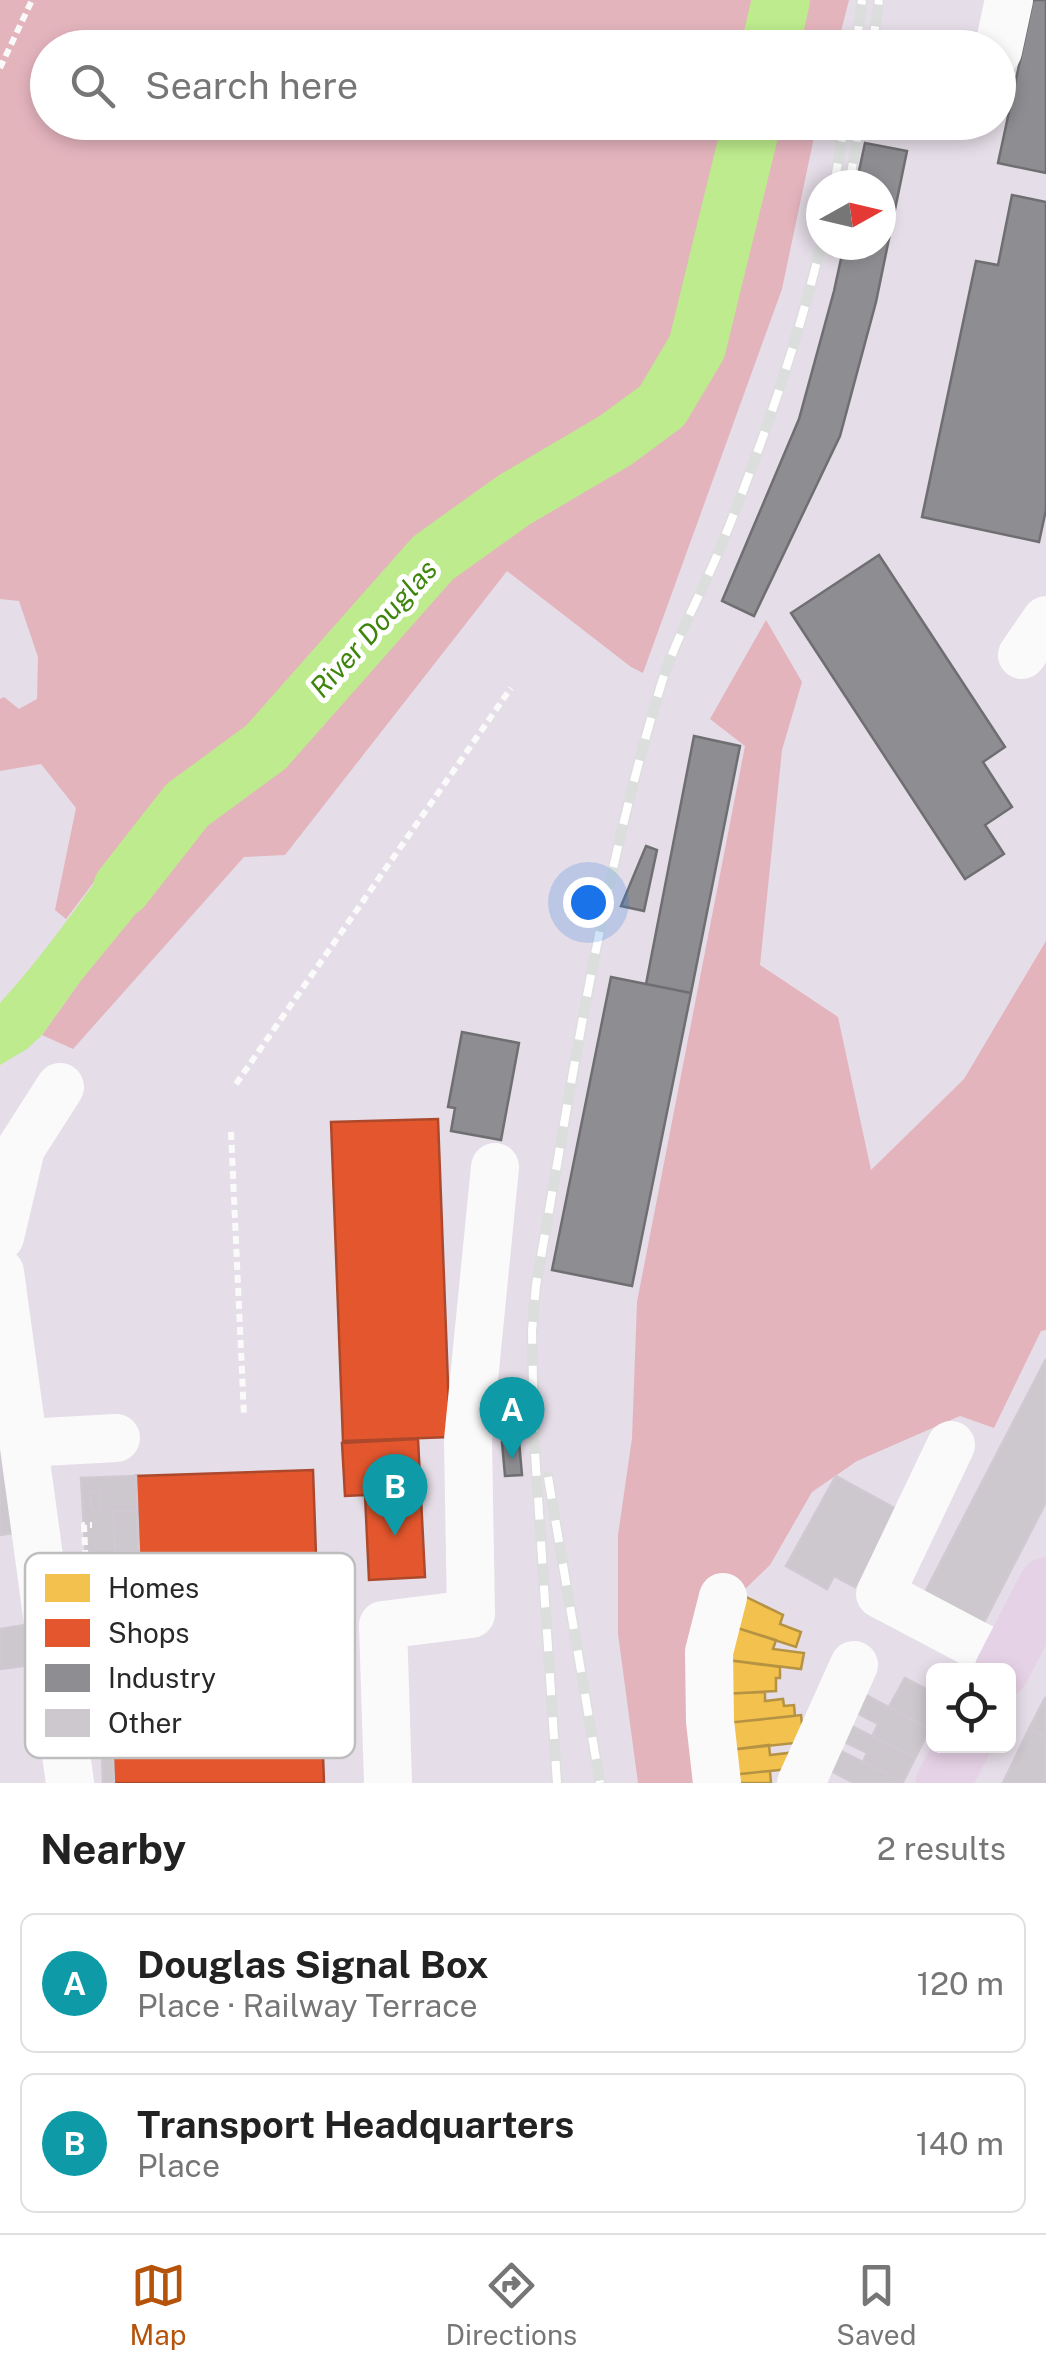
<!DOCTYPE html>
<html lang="en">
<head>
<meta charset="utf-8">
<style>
  body { margin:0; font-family:"Public Sans",sans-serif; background:#f2f2f2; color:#222 }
  .controls { position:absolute; right:30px; bottom:30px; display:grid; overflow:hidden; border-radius:15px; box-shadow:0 5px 15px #0003 }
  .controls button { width:90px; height:90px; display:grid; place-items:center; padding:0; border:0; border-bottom:2px solid #e0e0e0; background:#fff; color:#222; font:50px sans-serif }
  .compass { position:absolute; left:806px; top:170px; width:90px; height:90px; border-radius:50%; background:#fff; box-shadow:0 5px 15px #0003; rotate:82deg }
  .you { position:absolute; left:588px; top:902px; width:35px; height:35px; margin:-25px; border:8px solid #fff; border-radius:50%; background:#1a73e8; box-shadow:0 0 0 15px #1a73e833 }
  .badge { display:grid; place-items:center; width:65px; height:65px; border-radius:50%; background:#b45309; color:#fff; font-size:32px; font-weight:700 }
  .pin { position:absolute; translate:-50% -82px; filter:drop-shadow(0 2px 5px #0008) }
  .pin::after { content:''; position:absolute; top:52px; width:35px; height:30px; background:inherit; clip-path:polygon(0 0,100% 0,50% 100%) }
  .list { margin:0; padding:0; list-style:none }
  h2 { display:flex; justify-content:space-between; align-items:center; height:130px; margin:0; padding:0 40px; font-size:42px }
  h2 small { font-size:32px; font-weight:400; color:#767676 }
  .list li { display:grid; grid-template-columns:65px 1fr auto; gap:30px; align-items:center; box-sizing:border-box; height:140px; margin:0 20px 20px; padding:0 20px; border:2px solid #e0e0e0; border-radius:15px }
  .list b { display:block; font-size:38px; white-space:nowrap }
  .list p { margin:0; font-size:32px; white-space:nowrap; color:#767676 }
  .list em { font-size:32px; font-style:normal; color:#767676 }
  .icon { flex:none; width:55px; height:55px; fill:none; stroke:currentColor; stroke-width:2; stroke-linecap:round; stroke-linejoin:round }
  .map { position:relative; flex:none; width:1046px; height:1783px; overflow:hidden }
  .search { position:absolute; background:#fff; box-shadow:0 5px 15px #0003; left:30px; right:30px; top:30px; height:110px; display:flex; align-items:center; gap:25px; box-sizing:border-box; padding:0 35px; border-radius:55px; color:#767676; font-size:38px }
  .sheet { height:450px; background:#fff }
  nav { display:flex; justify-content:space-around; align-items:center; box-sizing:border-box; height:140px; border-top:2px solid #e0e0e0; background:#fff; font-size:28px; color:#767676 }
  nav a { display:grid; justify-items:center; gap:5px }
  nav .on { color:#b45309 }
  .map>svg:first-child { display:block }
</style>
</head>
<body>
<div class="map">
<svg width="1046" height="1783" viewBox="0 0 1046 1783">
  <rect width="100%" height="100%" fill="#e5dde7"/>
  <!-- green -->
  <path fill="#e4b4bd" d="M0 0H849L837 47 48 48V122L817 123 782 289 643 673 631 667 507 571 285 855 244 857 73 1049 42 1035 79 983 146 813 66 919 55 910 76 808 41 764 0 771V699L4 697 19 709 37 699 38 657 19 601 0 599Z
    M766 620 802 682 782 750 760 965 838 1017 871 1170 964 1079 1046 941V1330L1041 1331 994 1428 960 1416 857 1461 812 1492 770 1565 740 1594 699 1783H638L618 1634V1535L632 1438 637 1302 745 746 710 719Z"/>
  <!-- water -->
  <path fill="#bdeb8d" d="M146 812 186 838 147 900 79 983 42 1035 27 1049 0 1065V1003C54 944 98 876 146 812Z"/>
  <!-- homes -->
  <path fill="#f2c14e" stroke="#b59343" stroke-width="2.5" d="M740 1594 783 1615 780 1624 801 1632 796 1647 731 1626Z
    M731 1626 776 1640 773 1649 804 1653 801 1669 720 1659Z
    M720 1659 780 1667V1678H776V1691L721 1694Z
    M765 1692V1701L783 1699 784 1706 794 1705 795 1716 726 1723 721 1694Z
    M801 1715 804 1742 728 1750 726 1723Z
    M769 1745 770 1755 788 1753 789 1760 799 1768 731 1775 728 1750Z
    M770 1771 771 1783H732L731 1775Z"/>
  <!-- shops -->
  <path fill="#e4572e" stroke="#ac492c" stroke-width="2.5" d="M438 1119 450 1437 343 1441 331 1122Z
    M418 1439 425 1577 369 1580 365 1495 345 1496 342 1443Z
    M313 1470 324 1783H114L108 1606 141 1605 136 1476Z"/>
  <!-- industry -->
  <path fill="#8d8d92" stroke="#6f6f72" stroke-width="2.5" d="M1033 0H1046V173L998 163Z
    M865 143 907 151 876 302 840 436 754 616 722 601 799 419 834 291 844 245H881V185H856Z
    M1012 195 1046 202V510L1039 542 922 517 976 261 998 265Z
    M879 555 1005 747 983 762 1012 807 985 825 1004 854 965 879 791 613Z
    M694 736 740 746 691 993 646 984Z
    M646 846 657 850 644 911 621 906Z
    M611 977 691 993 632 1286 552 1270Z
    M462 1032 519 1043 501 1140 451 1131 455 1108 448 1107Z
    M519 1441 522 1475 505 1476 502 1442Z"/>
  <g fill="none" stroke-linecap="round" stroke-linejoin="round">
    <!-- river -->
    <path stroke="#bdeb8d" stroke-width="58" d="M770 48 781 0
      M122 888 187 805 266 747 433 558 514 500 616 440 662 406 697 347 752 122"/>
  </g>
  <!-- building -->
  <path fill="#cdc7ce" stroke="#d0c9d2" stroke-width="2.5" d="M1046 1359V1502L978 1634 919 1604Z
    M0 1449 14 1533 0 1535Z
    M136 1476 141 1605 108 1606 111 1708 95 1709 81 1478Z
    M836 1476 898 1510 855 1587 834 1576 827 1589 786 1566Z
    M100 1491 101 1509 91 1510 90 1492Z
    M137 1511 138 1552H115L113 1512Z
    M115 1552H138L141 1605H117Z
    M26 1625 31 1665 0 1669V1629Z
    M905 1678 934 1693V1723L930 1729 889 1707Z
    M853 1688 930 1729 915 1758 872 1737 878 1724 843 1706Z
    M1045 1698H1046V1737L1029 1729Z
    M838 1719 915 1758 903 1782 863 1762 867 1753 830 1735Z
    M1029 1729 1046 1737V1783H1003Z
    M112 1730 114 1783H103L101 1731Z
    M825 1743 903 1782 854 1783 816 1763Z"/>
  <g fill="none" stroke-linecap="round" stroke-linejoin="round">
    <!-- path -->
    <path stroke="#fbfafb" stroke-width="6" stroke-dasharray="8 5" stroke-linecap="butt" d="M0 68 32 0
      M236 1084 511 688
      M231 1132 244 1416
      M339 1591 341 1632
      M82 1592H87L84 1525H92
      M101 1606 106 1737"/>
    <!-- minor -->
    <path stroke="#fbfafb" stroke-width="48" d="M998 51 1009 0
      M1022 655 1046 620
      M0 1237 21 1148 60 1087
      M0 1272 70 1783
      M25 1443 116 1438
      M951 1445 880 1594 1007 1661
      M388 1783 383 1625 471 1614 468 1440 495 1167
      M717 1783 710 1721 709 1652 723 1597
      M801 1783 854 1665"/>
    <!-- major -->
    <path stroke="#e6d2e6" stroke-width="55" d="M1002 1670 1046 1585
      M943 1783 963 1746"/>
    <!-- rail casing -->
    <g stroke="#dcdedd" stroke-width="11">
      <path id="rail" d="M856 48 862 0
        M872 48 879 0
        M834 185 845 122
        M849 185 860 122
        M548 1477 600 1783
        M557 1783 534 1437 532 1331 536 1285C572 1084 601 880 661 685 676 637 702 593 721 546 761 448 796 348 821 245"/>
    </g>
    <!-- rail -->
    <use href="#rail" stroke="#fff" stroke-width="8" stroke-dasharray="22" stroke-linecap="butt"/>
  </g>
  <g text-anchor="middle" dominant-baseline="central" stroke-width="10" stroke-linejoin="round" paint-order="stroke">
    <!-- water labels -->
    <g font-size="28" font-style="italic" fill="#3e850b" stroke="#fff">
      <text transform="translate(373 628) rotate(-48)">River Douglas</text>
    </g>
  </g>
  <!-- legend -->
  <rect x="25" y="1553" width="330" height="205" rx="15" fill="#fff" stroke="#bebebe" stroke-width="2.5"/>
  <rect x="45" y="1574" width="45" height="28" fill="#f2c14e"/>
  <rect x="45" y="1619" width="45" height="28" fill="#e4572e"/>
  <rect x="45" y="1664" width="45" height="28" fill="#8d8d92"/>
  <rect x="45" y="1709" width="45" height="28" fill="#cdc7ce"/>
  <g font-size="28" fill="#282828">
    <text x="108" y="1598">Homes</text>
    <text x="108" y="1643">Shops</text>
    <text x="108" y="1688">Industry</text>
    <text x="108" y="1733">Other</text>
  </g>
</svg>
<div class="controls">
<button><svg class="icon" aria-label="locate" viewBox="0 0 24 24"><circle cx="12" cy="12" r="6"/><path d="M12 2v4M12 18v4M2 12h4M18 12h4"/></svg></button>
</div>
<svg class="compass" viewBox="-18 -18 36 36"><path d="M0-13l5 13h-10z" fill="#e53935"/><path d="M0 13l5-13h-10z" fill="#767676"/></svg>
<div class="you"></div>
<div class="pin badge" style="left:512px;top:1459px;background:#0f9aa8">A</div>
<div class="pin badge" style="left:395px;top:1536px;background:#0f9aa8">B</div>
<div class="search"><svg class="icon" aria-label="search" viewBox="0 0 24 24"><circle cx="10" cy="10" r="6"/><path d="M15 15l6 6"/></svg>Search here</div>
</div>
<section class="sheet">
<h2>Nearby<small>2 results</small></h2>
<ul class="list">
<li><span class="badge" style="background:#0f9aa8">A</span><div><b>Douglas Signal Box</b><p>Place · Railway Terrace</p></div><em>120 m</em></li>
<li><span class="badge" style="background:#0f9aa8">B</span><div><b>Transport Headquarters</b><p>Place</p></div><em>140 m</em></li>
</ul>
</section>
<nav>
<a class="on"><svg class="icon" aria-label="map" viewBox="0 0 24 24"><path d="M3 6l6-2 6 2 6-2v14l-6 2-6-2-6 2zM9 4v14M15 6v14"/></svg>Map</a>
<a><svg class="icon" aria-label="directions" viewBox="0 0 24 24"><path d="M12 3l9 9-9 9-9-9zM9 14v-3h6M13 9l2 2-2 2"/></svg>Directions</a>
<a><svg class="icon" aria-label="saved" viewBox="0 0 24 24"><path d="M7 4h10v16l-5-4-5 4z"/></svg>Saved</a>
</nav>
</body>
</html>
